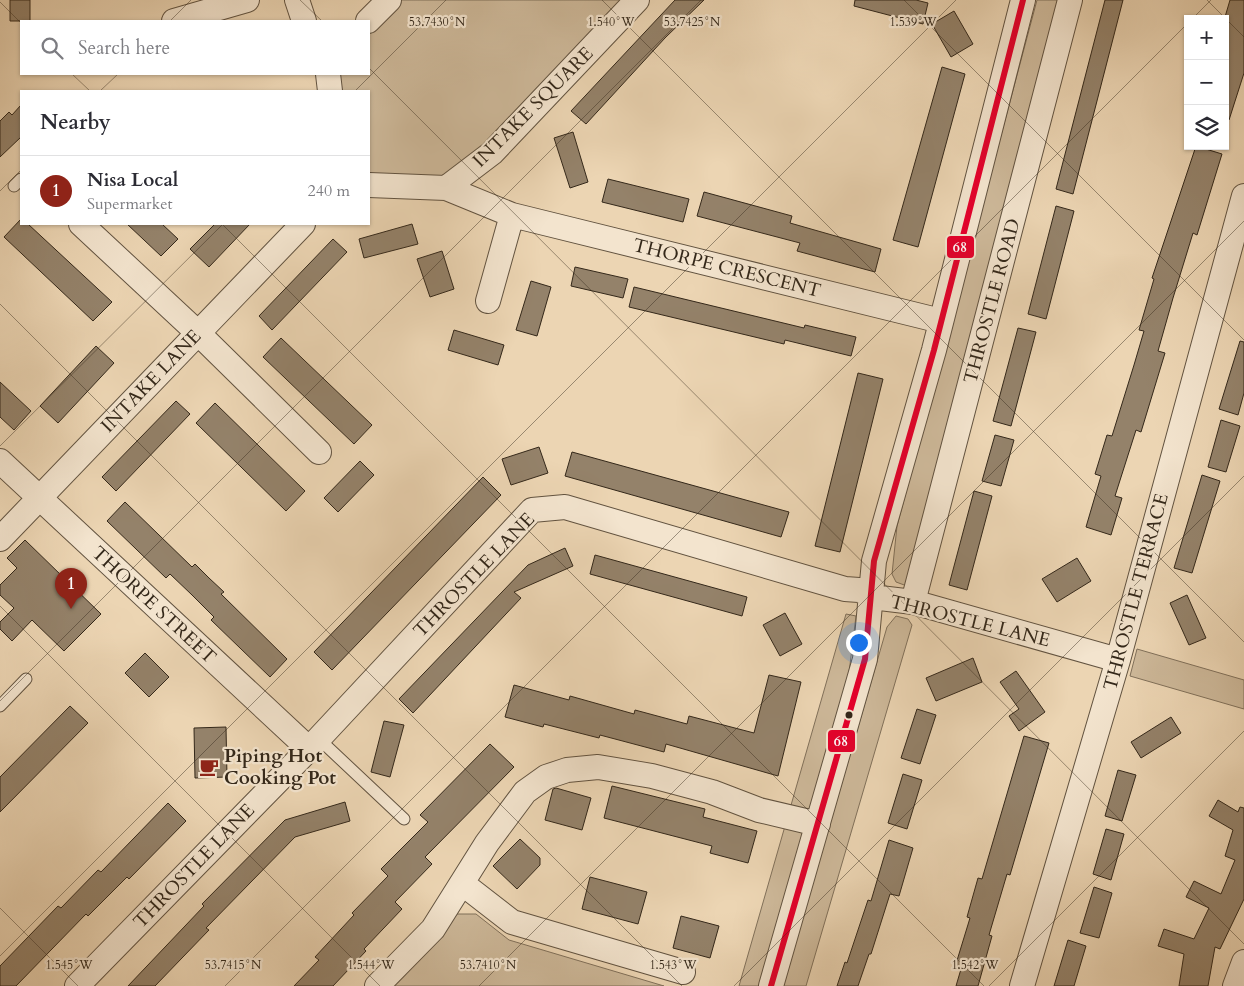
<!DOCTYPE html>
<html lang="en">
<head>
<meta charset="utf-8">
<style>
  body { margin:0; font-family:Cardo,serif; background:#f2f2f3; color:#2b2b33 }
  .controls { position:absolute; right:15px; top:15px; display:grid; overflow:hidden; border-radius:0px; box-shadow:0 1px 4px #0004 }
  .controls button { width:45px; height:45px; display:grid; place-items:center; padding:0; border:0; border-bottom:1px solid #e1e1e2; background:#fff; color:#2b2b33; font:25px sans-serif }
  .you { position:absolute; left:858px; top:642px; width:18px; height:18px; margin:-12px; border:4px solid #fff; border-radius:50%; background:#1a73e8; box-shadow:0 0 0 8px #1a73e833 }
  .badge { display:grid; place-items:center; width:32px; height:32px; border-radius:50%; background:#8f2418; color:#fff; font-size:16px; font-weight:700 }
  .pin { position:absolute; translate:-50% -41px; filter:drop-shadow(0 1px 2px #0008) }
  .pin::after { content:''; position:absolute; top:26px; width:18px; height:15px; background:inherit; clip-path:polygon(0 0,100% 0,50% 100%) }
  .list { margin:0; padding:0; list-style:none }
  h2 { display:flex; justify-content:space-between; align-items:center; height:65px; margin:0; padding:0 20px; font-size:21px }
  h2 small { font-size:16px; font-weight:400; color:#7c7c81 }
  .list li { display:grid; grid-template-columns:32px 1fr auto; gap:15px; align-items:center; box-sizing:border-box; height:70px; padding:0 20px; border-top:1px solid #e1e1e2 }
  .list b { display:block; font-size:19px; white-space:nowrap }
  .list p { margin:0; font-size:16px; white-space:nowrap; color:#7c7c81 }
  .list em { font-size:16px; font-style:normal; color:#7c7c81 }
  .icon { flex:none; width:28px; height:28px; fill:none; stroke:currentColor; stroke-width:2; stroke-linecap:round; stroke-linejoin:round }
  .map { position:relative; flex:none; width:1244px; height:986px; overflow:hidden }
  .search { position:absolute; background:#fff; box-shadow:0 1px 4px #0004; left:20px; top:20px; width:350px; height:55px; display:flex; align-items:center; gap:12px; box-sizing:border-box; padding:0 18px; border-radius:0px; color:#7c7c81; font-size:19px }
  .panel { position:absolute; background:#fff; box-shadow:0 1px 4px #0004; left:20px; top:90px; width:350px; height:135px; border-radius:0px }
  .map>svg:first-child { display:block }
</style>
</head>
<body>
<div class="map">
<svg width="1244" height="986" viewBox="0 0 1244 986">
  <rect width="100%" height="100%" fill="#ecd5b3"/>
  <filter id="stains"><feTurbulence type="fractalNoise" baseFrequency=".004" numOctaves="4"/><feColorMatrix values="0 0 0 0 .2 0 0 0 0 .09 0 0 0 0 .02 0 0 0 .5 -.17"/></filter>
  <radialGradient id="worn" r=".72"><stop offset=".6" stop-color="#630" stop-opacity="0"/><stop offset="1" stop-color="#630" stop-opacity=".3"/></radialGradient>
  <!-- green -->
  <path fill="#cdb899" stroke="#80705a" d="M389 0H637L446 188 369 185V91H330V74H369V21Z
    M1037 0H1063L907 586 896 582 892 574 897 526Z
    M846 614 856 616 847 689 761 986H739Z
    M896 616 908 619 912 625 806 986H783L887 627Z
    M1137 649 1244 680V709L1130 676Z
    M457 914H476L509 940 664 986H394Z"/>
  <!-- building -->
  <path fill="#94826a" stroke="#34281a" d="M10 0H30V21H10Z
    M675 0H704L665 38 586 124 571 111Z
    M855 0H916L928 3 923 24 854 6Z
    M1105 0H1123L1073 194 1056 189Z
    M1230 0H1244V73L1229 120H1225V17Z
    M954 11 973 44 951 57 932 24Z
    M942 67 965 74 918 247 893 240Z
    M21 105V137L0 157V121L9 112 12 115Z
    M573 132 588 182 570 188 554 138Z
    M1196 146 1222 154 1197 235 1193 233 1173 298 1158 351 1165 353 1141 432 1136 430 1115 496 1122 498 1111 535 1086 527 1101 476 1095 474 1107 435 1112 436 1134 365 1144 331 1139 330 1154 279 1152 278Z
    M608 179 689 199 683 222 602 202Z
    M704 192 792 216 790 223 881 249 875 272 797 251 800 243 697 216Z
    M1056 206 1074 211 1046 319 1028 314Z
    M21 219V224H28L112 302 93 321 4 237Z
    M127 224H162L178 239 161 256Z
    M215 224H250L209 267 190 249Z
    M412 224 418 244 364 258 359 239Z
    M333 239 347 252 272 330 259 316Z
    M442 251 454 289 430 297 417 259Z
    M575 267 628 279 623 298 571 286Z
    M531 281 551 287 537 336 516 330Z
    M634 287 804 328 805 325 856 337 851 356 785 340 784 344 629 307Z
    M1018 328 1036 332 1011 426 993 421Z
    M454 330 504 345 498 365 448 350Z
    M281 338 372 425 354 444 263 357Z
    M1240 341 1244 342V393L1238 415 1219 409Z
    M96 346 114 363 58 423 40 406Z
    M858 373 883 379 840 552 815 546Z
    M0 382 31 411 14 430 0 417Z
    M176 401 190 414 116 491 102 477Z
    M215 403 305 491 286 511 196 423Z
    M1221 420 1240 426 1226 472 1208 467Z
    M995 435 1014 440 1001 486 982 481Z
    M539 447 548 473 511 485 502 459Z
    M572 452 789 512 781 537 565 476Z
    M360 461 374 475 338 512 324 498Z
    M1202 475 1220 481 1192 573 1174 568Z
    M483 477 501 495 332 670 314 652Z
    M974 491 992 496 967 590 949 585Z
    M125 502 192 567 195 564 209 578 224 592 221 594 287 659 270 677 211 620 214 617 192 595 170 574 166 578 107 521Z
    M25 540 101 614 64 651 32 620 12 641 0 629V622L14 608 0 595V585L17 568 7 558Z
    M565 548 573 566 514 592 521 598 413 713 399 699 528 565Z
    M595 555 747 597 742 616 590 574Z
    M1077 558 1091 581 1057 602 1042 579Z
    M1187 595 1206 638 1189 645 1170 603Z
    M785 613 802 644 780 656 763 625Z
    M145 653 169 677 149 697 125 673Z
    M973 658 982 682 936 701 926 678Z
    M1016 671 1045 712 1019 731 1009 716 1019 709 1000 682Z
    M769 675 801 682 778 776 666 744 664 752 600 735 599 738 544 724 543 727 505 717 514 685 569 700 570 696 634 714 635 710 687 724 689 716 754 733Z
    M70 706 88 723 0 812V777Z
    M917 709 936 715 920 764 901 758Z
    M1171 717 1181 733 1141 758 1131 742Z
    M384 721 404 725 390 777 371 772Z
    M226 727 227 777 195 778 194 728Z
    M1024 736 1049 743 1010 875 1007 874 989 935 992 936 978 986H956L961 969 955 967 970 918 967 917 978 878 982 879Z
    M490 744 514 767 425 857 432 864 395 902 402 909 364 949 366 951 333 986H294L319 960 315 957 354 915 352 913 388 876 381 869 428 822 420 815Z
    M1118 770 1136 775 1122 821 1105 816Z
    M903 774 922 780 907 829 888 823Z
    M612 786 705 809 703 817 757 831 748 863 710 853 712 846 604 818Z
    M556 788 591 798 582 830 545 820 553 789Z
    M1218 800 1238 812 1240 807 1244 808V899L1220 949 1215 947 1208 986H1179L1184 954 1158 946 1164 929 1194 939 1209 908 1186 897 1194 881 1221 894 1235 860 1225 856 1233 830 1209 816Z
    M345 802 350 821 295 837 206 928 209 930 155 986H128L204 906 202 904 285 820Z
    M168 803 186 821 129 879 127 877 88 916 86 914 16 986H0V966L58 906 61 908 98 870 101 872Z
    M1106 829 1124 834 1111 880 1093 874Z
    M520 839 540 858V865L517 889 493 866Z
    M889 840 913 848 899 896 890 894 871 954H869L858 986H837L845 962 847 963 868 900 871 901Z
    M590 877 647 892 638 924 582 909Z
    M1094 887 1112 893 1099 938 1080 933Z
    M681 916 719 926 710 958 673 948Z
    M1068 940 1086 946 1074 986H1054Z"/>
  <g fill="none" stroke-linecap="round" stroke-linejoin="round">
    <!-- lane casing -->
    <g stroke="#625340" stroke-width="13">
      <path id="lane" d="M14 186 21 179
        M0 706 26 679
        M319 739 404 819"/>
    </g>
    <!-- street casing -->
    <g stroke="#625340" stroke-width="26">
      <path id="street" d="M297 0 304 21
        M174 21 247 0
        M368 21 389 0
        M328 74 330 91
        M369 185 446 188 512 215 941 321
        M446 188 492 153 637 0
        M81 224 198 333 319 452
        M488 301 512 215
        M0 461 309 749
        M0 539 303 224
        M913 602 1070 0
        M463 884 512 922 683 972
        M77 986 309 749 532 510 565 507 845 589 859 590 880 598 913 602 1118 660
        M377 986 433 929 487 843 525 792 546 777 567 770 598 767 652 776 712 792 759 810 818 824
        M771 986 865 659 874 561 934 350 1023 0
        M1022 986 1118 660 1244 196
        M1235 986 1244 962"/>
    </g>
    <!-- lane -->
    <use href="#lane" stroke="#f3e4ce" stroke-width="11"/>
    <!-- street -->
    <use href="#street" stroke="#f3e4ce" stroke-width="24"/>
    <!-- bus-1 casing -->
    <g stroke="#f3e4ce" stroke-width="10">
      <path id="bus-1" d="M771 986 865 659 874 561 934 350 1023 0"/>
    </g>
    <!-- bus-1 -->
    <use href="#bus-1" stroke="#e4002b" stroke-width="6"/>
  </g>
  <!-- ticks -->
  <path fill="none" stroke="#34281a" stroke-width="1" stroke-opacity="0.45" d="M300 0 322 21M602 0 1244 642M904 0 1244 340M1207 0 1244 37M0 2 21 23M1192 19 1211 0M170 21 191 0M369 68 1244 944M72 74 90 91M100 91 118 74M355 91 446 0M0 191 21 170M222 224 984 986M0 304 682 986M0 446 223 224M0 606 380 986M0 701 701 0M0 908 78 986M0 956 956 0M225 986 1188 23M479 986 1244 221M734 986 1244 476M989 986 1244 731"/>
  <!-- icons -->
  <defs>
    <g id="cafe-bare" transform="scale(1.5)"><path d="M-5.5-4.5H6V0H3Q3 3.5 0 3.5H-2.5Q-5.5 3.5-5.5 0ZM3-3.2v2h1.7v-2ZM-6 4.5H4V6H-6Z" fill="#8f2418" stroke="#f3e4ce" stroke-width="2.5" paint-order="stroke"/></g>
  </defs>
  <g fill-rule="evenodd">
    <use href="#cafe-bare" x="209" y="767"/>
  </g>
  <!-- markers -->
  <circle fill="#34281a" stroke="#f3e4ce" stroke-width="2" cx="849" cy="715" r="4.5"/>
  <g text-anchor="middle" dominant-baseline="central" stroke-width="4.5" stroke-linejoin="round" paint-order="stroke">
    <!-- street labels -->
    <g font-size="19" fill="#34281a" stroke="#f3e4ce">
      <text transform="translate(533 107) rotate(-45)">INTAKE SQUARE</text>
      <text transform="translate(727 268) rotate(14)">THORPE CRESCENT</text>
      <text transform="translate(992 301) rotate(-75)">THROSTLE ROAD</text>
      <text transform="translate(151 381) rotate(-46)">INTAKE LANE</text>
      <text transform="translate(474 575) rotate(-46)">THROSTLE LANE</text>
      <text transform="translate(1136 592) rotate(-75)">THROSTLE TERRACE</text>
      <text transform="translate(154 605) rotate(43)">THORPE STREET</text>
      <text transform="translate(970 621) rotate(14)">THROSTLE LANE</text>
      <text transform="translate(194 866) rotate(-46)">THROSTLE LANE</text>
    </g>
    <!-- poi labels -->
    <g font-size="19" font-weight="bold" fill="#34281a" stroke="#f3e4ce" text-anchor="start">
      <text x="224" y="756">Piping Hot<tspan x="224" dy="22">Cooking Pot</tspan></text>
    </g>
  </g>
  <g font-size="12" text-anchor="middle" fill="#34281a" stroke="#f3e4ce" stroke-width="4.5" stroke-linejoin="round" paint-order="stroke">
    <text x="437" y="26">53.7430°N</text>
    <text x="611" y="26">1.540°W</text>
    <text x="692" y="26">53.7425°N</text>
    <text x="913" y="26">1.539°W</text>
    <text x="233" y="969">53.7415°N</text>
    <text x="488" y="969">53.7410°N</text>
    <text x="69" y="969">1.545°W</text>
    <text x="371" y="969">1.544°W</text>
    <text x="673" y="969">1.543°W</text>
    <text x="975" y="969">1.542°W</text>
  </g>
  <g stroke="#f3e4ce" stroke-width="2">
    <rect x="946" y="235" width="29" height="24" rx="5" fill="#e4002b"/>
    <rect x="827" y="729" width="29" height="24" rx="5" fill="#e4002b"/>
  </g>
  <g font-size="14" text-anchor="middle" font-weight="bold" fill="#fff">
    <text x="960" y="252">68</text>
    <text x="841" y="746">68</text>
  </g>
  <rect width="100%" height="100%" filter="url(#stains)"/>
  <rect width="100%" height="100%" fill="url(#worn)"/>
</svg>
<div class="controls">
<button>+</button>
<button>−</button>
<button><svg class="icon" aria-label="layers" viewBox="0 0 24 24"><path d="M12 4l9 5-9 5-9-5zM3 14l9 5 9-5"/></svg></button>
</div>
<div class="you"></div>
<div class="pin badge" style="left:71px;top:609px">1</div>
<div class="search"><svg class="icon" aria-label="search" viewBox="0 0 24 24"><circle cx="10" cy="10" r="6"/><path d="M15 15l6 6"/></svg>Search here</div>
<section class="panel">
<h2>Nearby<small></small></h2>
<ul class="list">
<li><span class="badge">1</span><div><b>Nisa Local</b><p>Supermarket</p></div><em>240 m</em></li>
</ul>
</section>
</div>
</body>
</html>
